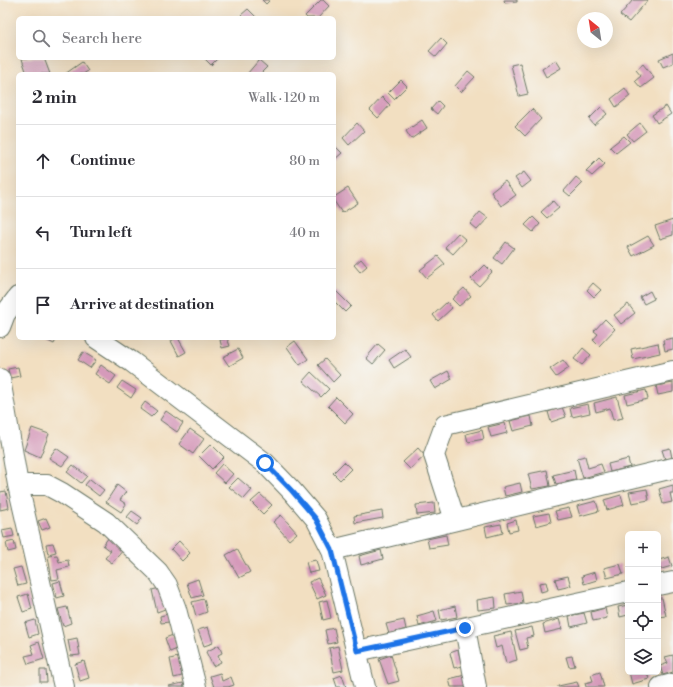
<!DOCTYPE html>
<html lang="en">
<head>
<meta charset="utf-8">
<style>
  body { margin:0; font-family:"Libre Bodoni",serif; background:#f7f7f7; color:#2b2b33 }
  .controls { position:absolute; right:12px; bottom:12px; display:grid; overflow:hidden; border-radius:6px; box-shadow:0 4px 16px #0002 }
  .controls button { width:36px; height:36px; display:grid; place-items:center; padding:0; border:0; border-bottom:1px solid #e1e1e2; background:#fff; color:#2b2b33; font:20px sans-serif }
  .compass { position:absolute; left:577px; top:12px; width:36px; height:36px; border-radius:50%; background:#fff; box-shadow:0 4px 16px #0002; rotate:330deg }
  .stop { position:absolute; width:12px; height:12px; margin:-9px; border:3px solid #1a73e8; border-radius:50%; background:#fff }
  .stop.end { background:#1a73e8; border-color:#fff; box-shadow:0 1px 4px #0008 }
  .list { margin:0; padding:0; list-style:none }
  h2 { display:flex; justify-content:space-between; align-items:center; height:52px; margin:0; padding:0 16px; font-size:17px }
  h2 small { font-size:13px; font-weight:400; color:#7c7c81 }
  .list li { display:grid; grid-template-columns:26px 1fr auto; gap:12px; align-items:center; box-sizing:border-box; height:72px; padding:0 16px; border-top:1px solid #e1e1e2 }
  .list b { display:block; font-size:15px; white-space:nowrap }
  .list em { font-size:13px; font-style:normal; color:#7c7c81 }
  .icon { flex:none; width:22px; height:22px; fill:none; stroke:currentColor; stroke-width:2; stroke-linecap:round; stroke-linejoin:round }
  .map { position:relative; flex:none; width:673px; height:687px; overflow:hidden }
  .search { position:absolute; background:#fff; box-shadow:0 4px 16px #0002; left:16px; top:16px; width:320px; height:44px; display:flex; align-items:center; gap:10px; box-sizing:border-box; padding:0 14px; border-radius:6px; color:#7c7c81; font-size:15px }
  .panel { position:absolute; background:#fff; box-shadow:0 4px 16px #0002; left:16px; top:72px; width:320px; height:268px; border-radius:6px }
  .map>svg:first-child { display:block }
</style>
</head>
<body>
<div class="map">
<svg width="673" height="687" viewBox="0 0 673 687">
  <rect width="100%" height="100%" fill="#f6f6f2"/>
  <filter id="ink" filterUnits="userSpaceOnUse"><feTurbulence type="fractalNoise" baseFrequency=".025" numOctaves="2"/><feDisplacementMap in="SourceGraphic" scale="8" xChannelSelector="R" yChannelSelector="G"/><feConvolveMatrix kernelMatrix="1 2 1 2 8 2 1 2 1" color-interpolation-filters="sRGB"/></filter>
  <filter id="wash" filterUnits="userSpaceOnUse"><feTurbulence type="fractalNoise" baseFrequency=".012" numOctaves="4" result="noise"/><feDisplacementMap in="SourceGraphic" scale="16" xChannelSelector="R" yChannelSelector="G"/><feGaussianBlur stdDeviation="0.9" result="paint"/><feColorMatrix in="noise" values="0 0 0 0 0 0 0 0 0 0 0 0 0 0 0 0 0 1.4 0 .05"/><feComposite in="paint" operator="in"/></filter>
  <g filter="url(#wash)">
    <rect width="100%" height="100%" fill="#f2dfc1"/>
    <g id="blocks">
      <!-- building -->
      <path fill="#d59aba" d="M262 0H270L266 4Z
        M321 0H323L329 6 318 18H307L305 16Z
        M504 0H517V2L505 3Z
        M633 0H648L629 22 620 15Z
        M248 9 256 17 254 18H244L241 15Z
        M441 38 447 44 436 57 429 51Z
        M673 53V63L663 67 659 59Z
        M25 58H44L50 74H27L22 59Z
        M204 58H218L211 65Z
        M259 60 267 67 260 74H247Z
        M556 60 561 68 546 77 542 69Z
        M82 62 88 71 83 74H65Z
        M520 63 528 94 519 96 511 65Z
        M643 64 654 78 641 88 635 81 641 76 636 70Z
        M468 71 475 77 461 92 455 86Z
        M401 80 407 86 394 99 388 93Z
        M625 88 630 96 616 107 611 99Z
        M382 97 390 105 378 118 370 110Z
        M438 101 443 106 437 114 431 109Z
        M666 106 671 114 657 123 652 115Z
        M601 107 607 114 594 125 589 119Z
        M532 109 541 119 525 136 515 126Z
        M422 120 427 128 411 139 406 131Z
        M357 123 364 131 349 145 343 138Z
        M640 123 646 131 633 141 627 134Z
        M624 136 630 142 616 153 610 147Z
        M334 146H335L342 153 334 160Z
        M599 158 605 164 592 176 586 171Z
        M524 172 531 181 522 188 515 178Z
        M576 177 583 183 570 196 564 191Z
        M505 181 516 195 501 206 491 192Z
        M348 188 358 203 342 213 334 201V197Z
        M553 201 559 208 547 218 541 212Z
        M480 212 488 218 477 230 470 224Z
        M533 217 540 224 533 232 525 225Z
        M673 220V235L660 239 655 226Z
        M458 233 466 240 453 254 445 247Z
        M648 236 654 245 633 256 628 247Z
        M506 242 514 248 502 264 494 258Z
        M438 256 445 264 427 278 420 270Z
        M361 259 367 266 360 272 354 265Z
        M485 265 492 272 479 286 471 279Z
        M593 283 601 290 594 297 587 290Z
        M464 288 471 296 459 306 452 299Z
        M334 290H335L351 306 345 312 334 301Z
        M650 291 654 299 644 304 640 297Z
        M447 302 452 308 438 321 433 315Z
        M628 304 635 313 621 324 614 315Z
        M605 319 615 329 599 346 593 340 598 334 594 331Z
        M42 338H57L54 344Z
        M176 338H178L186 352 179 356 171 341Z
        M227 338 230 346 222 348 220 340Z
        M673 338V349L665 351 663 340Z
        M295 341 308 359 300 365 287 347Z
        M658 343 660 353 633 359 631 349Z
        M378 344 385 350 373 364 366 358Z
        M583 348 591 355 582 365 574 359Z
        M238 349 243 358 229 366 223 357Z
        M405 349 411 357 394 368 389 360Z
        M83 352 96 360 90 368 78 360Z
        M325 359 340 375 333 382 318 365Z
        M563 360 569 368 556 377 550 369Z
        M101 365 116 376 110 384 95 374Z
        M18 367 20 376 10 378 8 369Z
        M448 371 452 379 435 389 430 381Z
        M311 372 329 389 321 397 303 381Z
        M122 381 136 390 131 398 117 388Z
        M673 383V392L658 395 656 386Z
        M646 390 648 399 627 404 625 395Z
        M336 397 353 414 345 423 328 406Z
        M617 397 623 418 613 420 610 408 596 412 594 403Z
        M145 402 157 411 151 417 140 409Z
        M588 404 590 413 572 417 570 408Z
        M562 407 566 417 551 422 548 412Z
        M166 411 183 423 177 432 160 420Z
        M531 416 533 426 513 431 510 421Z
        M505 423 507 433 491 437 488 427Z
        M32 428 49 434 40 457 24 450Z
        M190 429 204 439 193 454 179 444Z
        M482 430 484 439 468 442 466 434Z
        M211 444 224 457 212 469 199 456Z
        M56 448 69 457 62 466 49 458Z
        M418 448 425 456 410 469 403 462Z
        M670 448 672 458 665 459 662 450Z
        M585 456 588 468 601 464 604 472 583 478 577 458Z
        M628 459 630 467 610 472 608 464Z
        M344 462 351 469 340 480 333 473Z
        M222 464 233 474 225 483 214 473Z
        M73 465 87 476 81 483 67 472Z
        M547 470 550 486 532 489 528 474Z
        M574 470 576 480 556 484 553 475Z
        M238 478 252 490 244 499 229 487Z
        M90 479 104 490 99 496 85 485Z
        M520 483 522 492 505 496 503 487Z
        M117 485 126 492 120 500 126 504 121 512 106 502Z
        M673 485V493H670L672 502 663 504 659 489Z
        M647 489 649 500 632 503 629 492Z
        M6 491 9 508 0 510V492Z
        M260 494 272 505 263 514 251 502Z
        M621 495 624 505 607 510 604 500Z
        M596 501 599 511 580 516 577 506Z
        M434 503 435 513 417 515 416 505Z
        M569 508 572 517 558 520 555 511Z
        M132 511 142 518 137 525 127 517Z
        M382 511 383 518 355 523 354 516Z
        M549 513 551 522 536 526 533 516Z
        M281 515 297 533 289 540 273 522Z
        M46 518 50 527 42 530 38 521Z
        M516 520 518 530 509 532 507 523Z
        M501 524 503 533 487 537 485 527Z
        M12 528 14 536 4 538 2 530Z
        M446 535 448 545 429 548 427 539Z
        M109 537 124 549 112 563 105 558 111 551 103 545Z
        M14 541 16 550 8 552 6 543Z
        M179 541 190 553 182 561 171 549Z
        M53 543 56 552 48 554 46 544Z
        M237 549 250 572 239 578 226 555Z
        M381 550 383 559 361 565 359 556Z
        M57 555 59 562 68 560 69 567 57 570 59 579 52 580 48 556Z
        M658 557 659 560 669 557 672 566 658 570Z
        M316 560 319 571 309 573 306 562Z
        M620 564 623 574 607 578 604 568Z
        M21 567 26 584 18 586 13 569Z
        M595 572 597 580 584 584 582 576Z
        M568 576 571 586 558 589 555 579Z
        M318 578 326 595 317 599 309 582Z
        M198 579 203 595 192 598 187 583Z
        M60 581 64 596 57 598 53 583Z
        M546 582 548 590 541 592 539 583Z
        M160 588 165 609 157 612 152 590Z
        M521 591 523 603 507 605 505 594Z
        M28 594 32 609 23 612 18 597Z
        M495 597 496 608 478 610 477 600Z
        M658 598H662L666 616 658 617Z
        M204 599 207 612 196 616 192 602Z
        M327 600 331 618 323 620 319 602Z
        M628 605V615L620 617 618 607Z
        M455 606 457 617 441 620 439 610Z
        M67 607 71 623 63 626 58 609Z
        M605 608 607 618 593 621 591 612Z
        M434 611 437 621 419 626 417 616Z
        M584 613 587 623 571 627 569 616Z
        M168 614 169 622 161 623 160 616Z
        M559 619 562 629 545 633 543 624Z
        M35 620 38 634 29 637 25 623Z
        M404 620 406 629 389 634 386 624Z
        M208 627 213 643 204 646 198 630Z
        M532 627 534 636 526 638 528 648 520 650 515 631Z
        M334 628 337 642 328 644 325 630Z
        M511 632 517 660 506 663 502 646 496 648 493 636Z
        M173 635 177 649 170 652 165 638Z
        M77 638 80 655 71 656 68 640Z
        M39 642 44 659 28 664 25 656 34 654 31 645Z
        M219 645 222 653 218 655 221 662 213 666 206 652Z
        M338 646 343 670 334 672 329 648Z
        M458 650 462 666 454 668 450 653Z
        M391 655 399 681 388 684 379 659Z
        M673 655V672L663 675 660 666 668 663 665 657Z
        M572 656 575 666 569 667 566 657Z
        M178 657 182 676 174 678 170 659Z
        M84 661 89 678 80 681 75 664Z
        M40 670H46L47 682H40Z
        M600 672 604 687H586L585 683 593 681 591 675Z
        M629 672H647L649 679 632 684Z
        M220 673 222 681 231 677 234 685 228 687H214L210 676Z
        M342 675 346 687H337L334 678Z
        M465 675 468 687H451L449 679Z
        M577 682 579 687H558V686Z
        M183 683 184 687H169V686Z"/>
    </g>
  </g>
  <g filter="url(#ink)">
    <use href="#blocks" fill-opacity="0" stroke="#697665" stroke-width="1"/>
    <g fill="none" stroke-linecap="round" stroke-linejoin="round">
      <!-- minor casing -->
      <g stroke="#697665" stroke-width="22">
        <path id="minor" d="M0 327 5 314 18 297
          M96 338 132 362 265 463 292 491 316 519 332 550 365 687
          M0 379 18 485 64 687
          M18 485H47L62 493 106 522 158 572 167 585 176 609 196 687
          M455 520 434 455 445 425 673 371
          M332 550 673 468
          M658 585 673 582
          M465 628 476 687
          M357 651 628 592
          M661 687 673 684"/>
      </g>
      <!-- minor -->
      <use href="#minor" stroke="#fff" stroke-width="20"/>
    </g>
  </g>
  <g fill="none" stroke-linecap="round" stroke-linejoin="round" filter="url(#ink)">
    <!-- route -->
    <path stroke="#1a73e8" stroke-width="5" d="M265 463 292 491 316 519 332 550 357 651 465 628"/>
  </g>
</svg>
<div class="controls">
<button>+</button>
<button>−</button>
<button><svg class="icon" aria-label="locate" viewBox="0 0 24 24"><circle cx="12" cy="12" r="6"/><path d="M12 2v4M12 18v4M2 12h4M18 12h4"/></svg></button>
<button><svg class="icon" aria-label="layers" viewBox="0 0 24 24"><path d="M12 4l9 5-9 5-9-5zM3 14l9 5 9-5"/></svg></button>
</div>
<svg class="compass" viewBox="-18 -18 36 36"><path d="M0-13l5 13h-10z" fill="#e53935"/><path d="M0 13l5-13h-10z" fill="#7c7c81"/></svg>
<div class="stop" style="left:265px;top:463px"></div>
<div class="stop end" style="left:465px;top:628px"></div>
<div class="search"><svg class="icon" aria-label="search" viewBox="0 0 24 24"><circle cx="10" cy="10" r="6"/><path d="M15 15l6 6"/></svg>Search here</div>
<section class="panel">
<h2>2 min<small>Walk · 120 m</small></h2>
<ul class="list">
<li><svg class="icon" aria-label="ahead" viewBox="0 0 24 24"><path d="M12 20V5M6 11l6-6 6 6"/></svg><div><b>Continue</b></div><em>80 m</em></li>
<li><svg class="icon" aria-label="left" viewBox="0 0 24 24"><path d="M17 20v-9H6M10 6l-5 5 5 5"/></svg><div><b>Turn left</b></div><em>40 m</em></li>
<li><svg class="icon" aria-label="arrive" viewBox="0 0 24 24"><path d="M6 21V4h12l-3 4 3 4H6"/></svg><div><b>Arrive at destination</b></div></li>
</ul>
</section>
</div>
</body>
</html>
